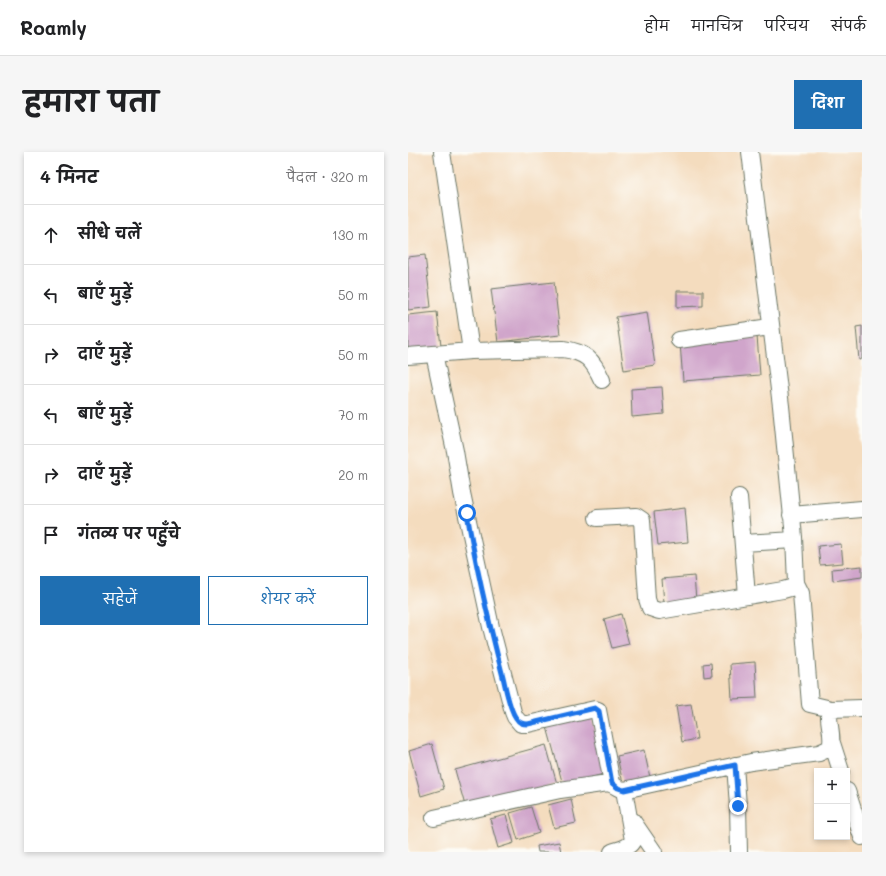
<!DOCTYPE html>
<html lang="hi">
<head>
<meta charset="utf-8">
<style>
  body { margin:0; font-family:Mali,"Playpen Sans Deva",sans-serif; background:#f6f6f6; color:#202124 }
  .controls { position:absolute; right:12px; bottom:12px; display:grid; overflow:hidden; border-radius:0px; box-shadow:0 2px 6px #0003 }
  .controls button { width:36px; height:36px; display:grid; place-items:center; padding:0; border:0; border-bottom:1px solid #e0e0e0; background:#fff; color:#202124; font:20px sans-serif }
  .stop { position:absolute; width:12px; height:12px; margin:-9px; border:3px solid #1a73e8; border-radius:50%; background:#fff }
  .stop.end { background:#1a73e8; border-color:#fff; box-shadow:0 1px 4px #0008 }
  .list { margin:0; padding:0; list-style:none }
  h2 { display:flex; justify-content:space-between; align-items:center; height:52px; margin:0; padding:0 16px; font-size:17px }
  h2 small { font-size:13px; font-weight:400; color:#757577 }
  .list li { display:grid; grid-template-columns:26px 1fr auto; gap:12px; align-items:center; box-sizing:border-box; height:60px; padding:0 16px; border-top:1px solid #e0e0e0 }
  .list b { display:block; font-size:15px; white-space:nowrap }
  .list em { font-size:13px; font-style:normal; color:#757577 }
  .actions { display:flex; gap:8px; padding:12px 16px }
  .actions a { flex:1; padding:9px 0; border:1px solid #1f6fb2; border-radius:0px; text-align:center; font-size:14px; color:#1f6fb2 }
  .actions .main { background:#1f6fb2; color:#fff }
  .icon { flex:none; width:22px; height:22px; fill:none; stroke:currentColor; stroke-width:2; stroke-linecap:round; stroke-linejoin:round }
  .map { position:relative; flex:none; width:454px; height:700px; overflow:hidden; border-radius:0px }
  header { display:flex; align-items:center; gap:24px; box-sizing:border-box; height:56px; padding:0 20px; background:#fff; border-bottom:1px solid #e0e0e0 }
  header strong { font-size:19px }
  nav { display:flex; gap:22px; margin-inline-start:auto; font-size:14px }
  .intro { display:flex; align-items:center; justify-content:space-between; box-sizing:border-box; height:96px; padding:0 24px }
  h1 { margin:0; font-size:28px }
  .button { padding:10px 18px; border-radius:0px; background:#1f6fb2; color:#fff; font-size:14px; font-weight:700 }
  main { display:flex; gap:24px; padding:0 24px }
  aside { flex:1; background:#fff; border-radius:0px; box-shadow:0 2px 6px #0003 }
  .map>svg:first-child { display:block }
</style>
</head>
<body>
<header>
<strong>Roamly</strong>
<nav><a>होम</a><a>मानचित्र</a><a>परिचय</a><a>संपर्क</a></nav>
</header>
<div class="intro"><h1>हमारा पता</h1><a class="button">दिशा</a></div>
<main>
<aside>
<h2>4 मिनट<small>पैदल · 320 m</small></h2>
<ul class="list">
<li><svg class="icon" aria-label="ahead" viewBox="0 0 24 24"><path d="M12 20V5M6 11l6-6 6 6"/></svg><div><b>सीधे चलें</b></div><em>130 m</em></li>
<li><svg class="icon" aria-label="left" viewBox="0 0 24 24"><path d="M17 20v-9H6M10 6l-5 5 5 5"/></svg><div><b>बाएँ मुड़ें</b></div><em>50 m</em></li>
<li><svg class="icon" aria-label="right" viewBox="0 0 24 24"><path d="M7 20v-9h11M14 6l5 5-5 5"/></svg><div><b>दाएँ मुड़ें</b></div><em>50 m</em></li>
<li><svg class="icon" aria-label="left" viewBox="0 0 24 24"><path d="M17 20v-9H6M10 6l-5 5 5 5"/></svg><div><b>बाएँ मुड़ें</b></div><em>70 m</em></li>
<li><svg class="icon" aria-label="right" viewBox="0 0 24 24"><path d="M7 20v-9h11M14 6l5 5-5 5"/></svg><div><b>दाएँ मुड़ें</b></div><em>20 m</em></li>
<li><svg class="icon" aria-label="arrive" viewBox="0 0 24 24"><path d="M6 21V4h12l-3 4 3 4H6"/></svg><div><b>गंतव्य पर पहुँचे</b></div></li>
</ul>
<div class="actions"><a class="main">सहेजें</a><a>शेयर करें</a></div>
</aside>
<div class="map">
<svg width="454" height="700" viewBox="0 0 454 700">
  <rect width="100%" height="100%" fill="#fdfcf7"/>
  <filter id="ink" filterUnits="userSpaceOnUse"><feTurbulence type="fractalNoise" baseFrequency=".025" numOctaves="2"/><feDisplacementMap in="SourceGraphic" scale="8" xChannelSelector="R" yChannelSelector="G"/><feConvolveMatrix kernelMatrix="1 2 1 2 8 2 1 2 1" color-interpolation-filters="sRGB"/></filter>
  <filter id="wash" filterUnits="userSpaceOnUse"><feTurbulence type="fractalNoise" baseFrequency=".012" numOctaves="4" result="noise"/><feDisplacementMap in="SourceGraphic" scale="16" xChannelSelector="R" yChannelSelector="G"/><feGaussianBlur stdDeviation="0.9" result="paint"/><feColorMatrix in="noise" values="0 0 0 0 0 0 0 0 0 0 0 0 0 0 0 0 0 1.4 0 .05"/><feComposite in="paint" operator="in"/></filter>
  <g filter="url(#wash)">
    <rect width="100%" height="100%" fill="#f4dcbe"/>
    <g id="blocks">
      <!-- building -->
      <path fill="#d0a5cb" d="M17 103 23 155 0 158V105Z
        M146 130 152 183 90 190 83 137Z
        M269 139H295V154L269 155Z
        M29 160 33 194 0 198V163Z
        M239 160 247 213 216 218 208 165Z
        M454 174V207L451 208 448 175Z
        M349 184 352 223 275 229 272 191Z
        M254 235 256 262 224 265 223 237Z
        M277 356 280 390 250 393 246 360Z
        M433 392 435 411 412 413 410 394Z
        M454 414V425L425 429 424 417Z
        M286 424 288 448 256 451 254 427Z
        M213 462 221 492 204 496 196 467Z
        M347 510 349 546 324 547 322 512Z
        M303 511 304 524 296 525 295 512Z
        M283 552 289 587 274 590 268 554Z
        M183 563 199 621 155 633 139 575Z
        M24 592 36 637 13 644 1 599Z
        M138 593 149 632 58 657 47 618Z
        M236 598 243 630 216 636 209 604Z
        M163 647 168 671 146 676 140 653Z
        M123 655 131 681 110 688 102 661Z
        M98 663 106 691 90 696 82 667Z
        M151 690 153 700H130L129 694Z"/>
    </g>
  </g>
  <g filter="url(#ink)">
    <use href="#blocks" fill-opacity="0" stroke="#6a7564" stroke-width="1"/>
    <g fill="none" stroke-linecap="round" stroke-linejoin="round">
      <!-- minor casing -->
      <g stroke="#6a7564" stroke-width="18">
        <path id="minor" d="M34 0 63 199
          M271 188 362 175
          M26 202 47 299 54 341 83 475 105 560 107 565 113 572H120L187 557 190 558 204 631
          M0 204 63 199 155 197C178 200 185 208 194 228
          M331 345 339 444
          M383 363 454 357
          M189 366 228 364 234 368 239 447 242 456 251 459 375 438 386 435 388 431 386 385 373 254 342 0
          M335 391 386 388
          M388 431 393 441 402 552 423 557
          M424 591 433 619
          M327 613 330 654 331 700
          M439 639 454 685
          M26 666 152 638 200 631C206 632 209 637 216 638L343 610 411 601 422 596C427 583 417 566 423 557L454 556
          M224 668 246 700
          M204 700C212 697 222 696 225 688L216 638"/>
      </g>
      <!-- minor -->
      <use href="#minor" stroke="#fff" stroke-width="16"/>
    </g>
  </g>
  <g fill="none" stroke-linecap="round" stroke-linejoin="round" filter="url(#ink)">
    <!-- route -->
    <path stroke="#1a73e8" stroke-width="5" d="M59 361C68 416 81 471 95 525 98 537 101 556 108 566 111 571 114 572 120 572L187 556 191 559 204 631 210 636 216 638 327 613 330 654"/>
  </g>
</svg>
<div class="controls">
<button>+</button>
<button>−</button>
</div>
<div class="stop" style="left:59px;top:361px"></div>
<div class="stop end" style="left:330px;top:654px"></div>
</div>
</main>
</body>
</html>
